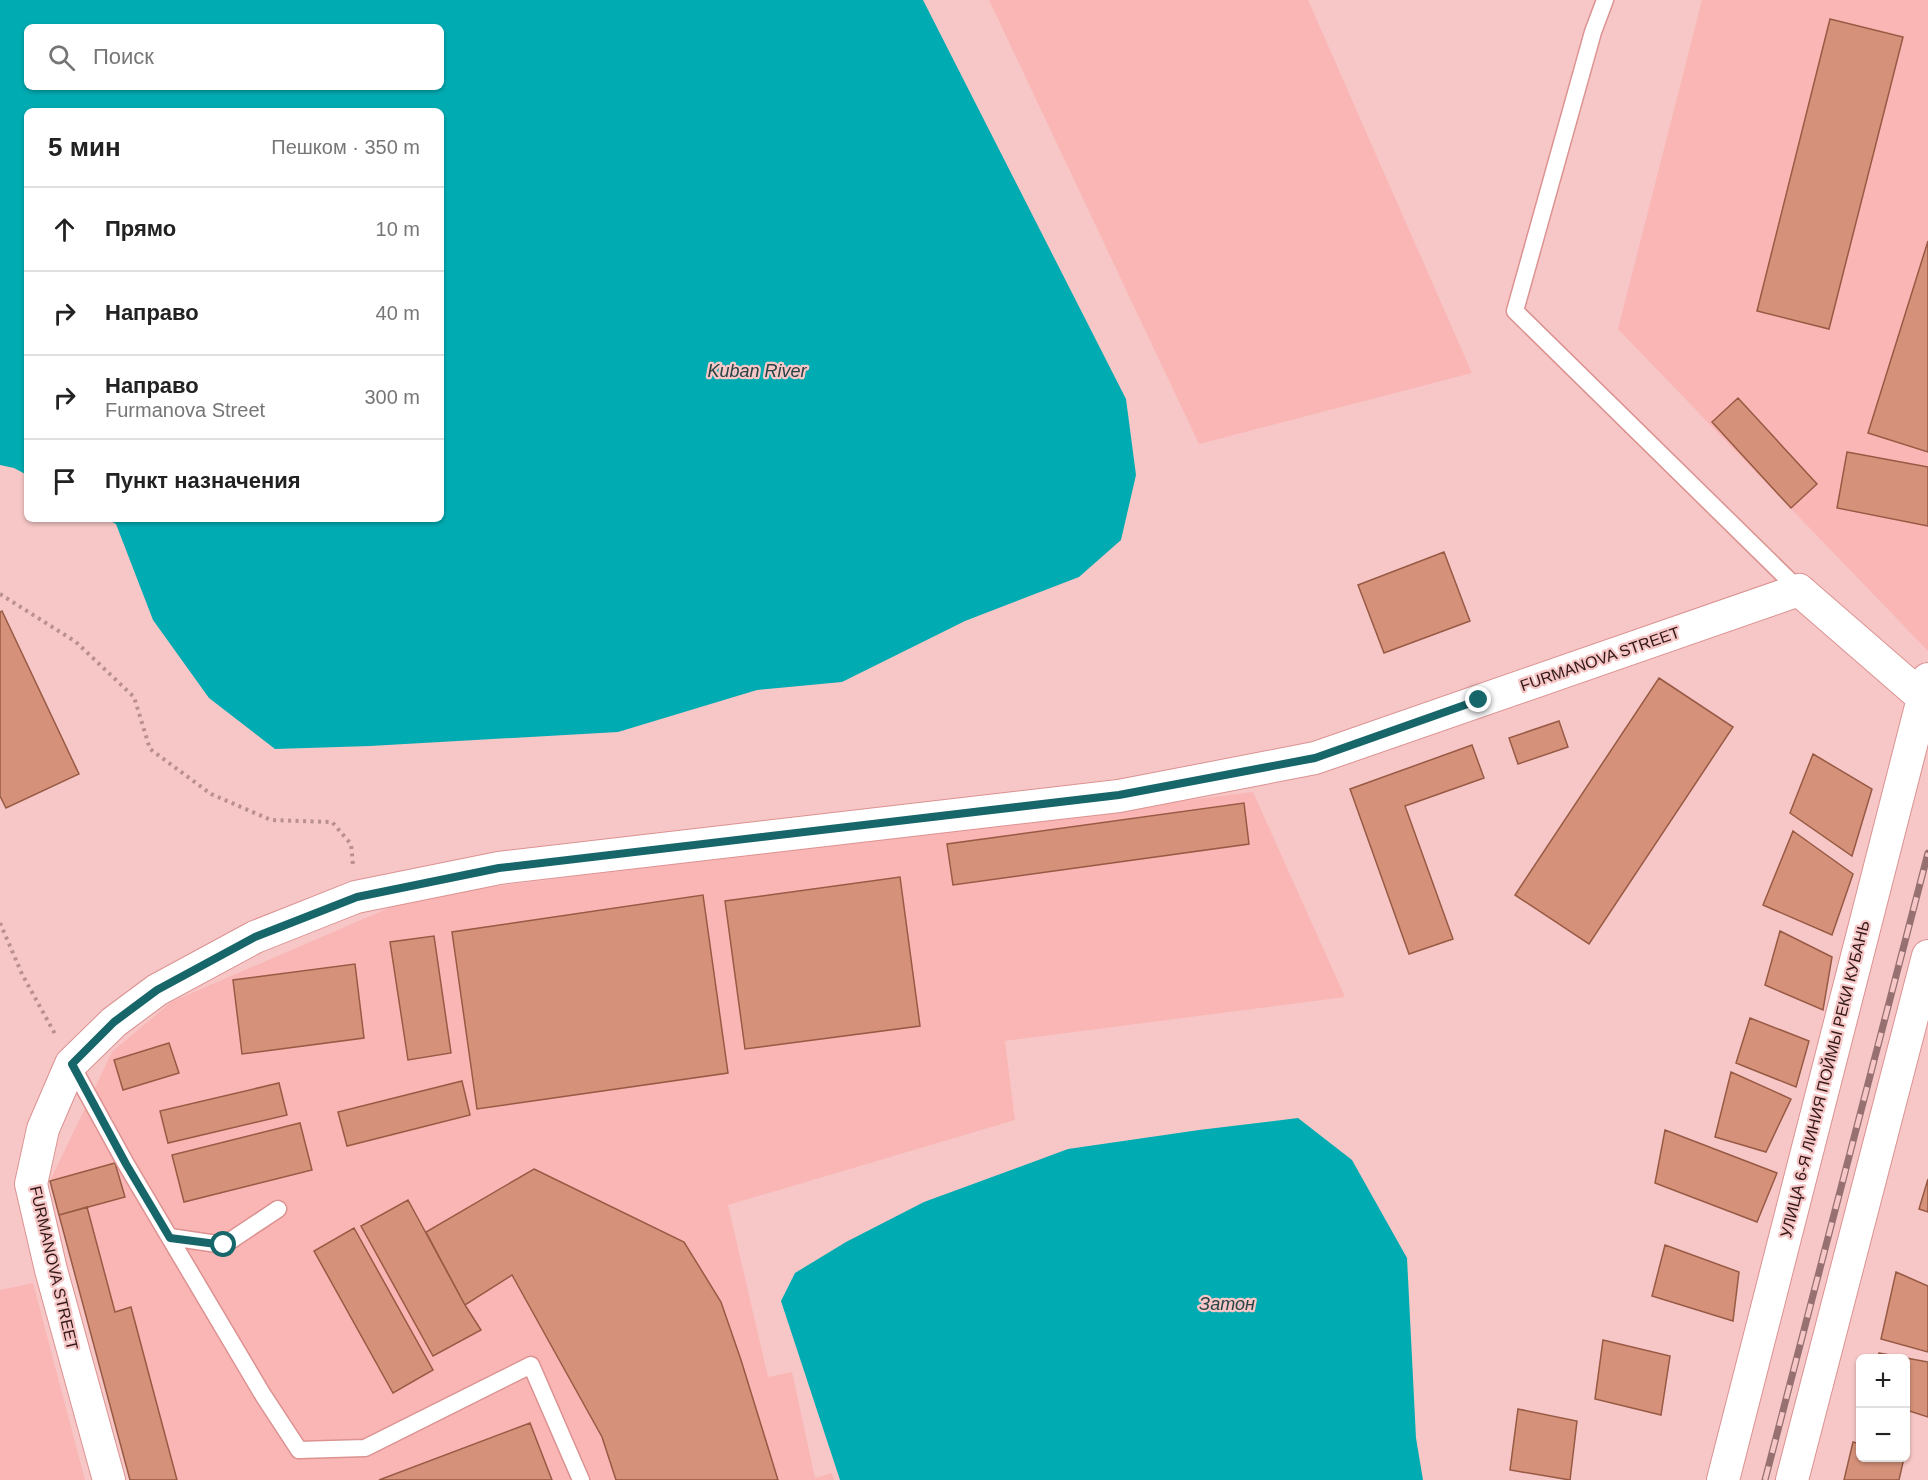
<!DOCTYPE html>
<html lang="ru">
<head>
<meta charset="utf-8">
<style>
  body { margin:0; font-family:Helvetica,sans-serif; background:#f2f2f2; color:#222 }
  .controls { position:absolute; right:18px; bottom:18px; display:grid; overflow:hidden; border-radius:9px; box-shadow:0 2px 4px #0004 }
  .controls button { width:54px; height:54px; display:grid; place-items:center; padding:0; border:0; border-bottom:2px solid #e0e0e0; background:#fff; color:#222; font:30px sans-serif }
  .stop { position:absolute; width:18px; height:18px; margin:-14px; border:4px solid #17666a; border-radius:50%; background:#fff }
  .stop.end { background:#17666a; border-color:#fff; box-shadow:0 2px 6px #0008 }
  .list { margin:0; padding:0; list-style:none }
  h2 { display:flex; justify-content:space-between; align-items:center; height:78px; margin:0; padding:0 24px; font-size:26px }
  h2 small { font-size:20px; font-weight:400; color:#767676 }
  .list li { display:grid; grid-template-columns:39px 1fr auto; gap:18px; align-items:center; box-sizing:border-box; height:84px; padding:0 24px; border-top:2px solid #e0e0e0 }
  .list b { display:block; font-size:22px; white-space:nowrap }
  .list p { margin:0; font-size:20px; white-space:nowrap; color:#767676 }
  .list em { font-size:20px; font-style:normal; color:#767676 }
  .icon { flex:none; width:33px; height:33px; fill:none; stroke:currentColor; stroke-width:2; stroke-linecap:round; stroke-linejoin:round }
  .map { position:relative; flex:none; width:1928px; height:1480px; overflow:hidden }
  .search { position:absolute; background:#fff; box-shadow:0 2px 4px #0004; left:24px; top:24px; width:420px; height:66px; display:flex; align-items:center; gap:15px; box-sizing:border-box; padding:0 21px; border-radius:9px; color:#767676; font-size:22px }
  .panel { position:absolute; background:#fff; box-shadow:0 2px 4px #0004; left:24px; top:108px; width:420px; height:414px; border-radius:9px }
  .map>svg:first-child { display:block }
</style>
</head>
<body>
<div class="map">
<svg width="1928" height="1480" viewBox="0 0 1928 1480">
  <rect width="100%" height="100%" fill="#f6c7c6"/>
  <!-- built -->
  <path fill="#fab6b5" d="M989 0H1308L1472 373 1199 444Z
    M1702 0H1928V651L1618 329Z
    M1253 792 1345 997 1005 1041 1015 1120 728 1205 768 1377 792 1372 815 1478 832 1473 834 1480H130L50 1181 112 1052 171 1002 384 910 425 895Z
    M33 1283 85 1480H0V1290Z"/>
  <!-- water -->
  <path fill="#00abb2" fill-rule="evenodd" d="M0 0H923L1126 399 1136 475 1121 540 1079 577 965 621 842 682 757 690 618 732 370 746 275 749 209 698 153 620 116 524 107 519H441V111H27V475L14 468 0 465ZM27 27H441V87H27Z
    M1298 1118 1352 1160 1407 1258 1416 1438 1423 1480H840L781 1301 795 1273 846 1242 924 1202 1068 1149 1199 1130Z"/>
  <!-- building -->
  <path fill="#d5917a" stroke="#985a44" stroke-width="1.5" d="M1830 19 1903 37 1829 329 1757 311Z
    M1928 241V452L1868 433Z
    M1738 398 1817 484 1791 508 1712 422Z
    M1847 452 1928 467V526L1837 508Z
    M1444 552 1470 621 1384 653 1358 585Z
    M2 611 79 774 6 808 0 796V612Z
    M1659 678 1733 727 1589 944 1515 895Z
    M1559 721 1568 747 1518 764 1509 738Z
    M1472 745 1484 778 1405 806 1453 939 1409 954 1350 789Z
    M1813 754 1872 789 1852 856 1790 813Z
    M1244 803 1249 844 953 885 947 844Z
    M1793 831 1853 874 1832 935 1763 905Z
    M900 877 920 1026 745 1049 725 901Z
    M703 895 728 1073 477 1109 452 932Z
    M1780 931 1832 957 1823 1010 1765 985Z
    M434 936 451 1053 408 1060 390 942Z
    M355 964 364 1038 242 1054 233 980Z
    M1750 1018 1809 1041 1796 1087 1736 1063Z
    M169 1043 179 1073 123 1090 114 1060Z
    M1731 1072 1791 1099 1766 1152 1715 1137Z
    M462 1081 470 1115 347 1146 338 1112Z
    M279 1083 287 1115 168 1143 160 1111Z
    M300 1123 312 1170 184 1202 172 1155Z
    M1665 1130 1777 1173 1757 1222 1655 1183Z
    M115 1163 125 1197 59 1215 50 1181Z
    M534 1169 684 1242 721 1302 741 1360 778 1480H616L602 1437 512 1275 465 1305 426 1232Z
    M1928 1179V1212L1919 1209Z
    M408 1200 465 1305 481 1330 433 1356 361 1226Z
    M87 1207 115 1312 131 1307 177 1480H130L59 1215Z
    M354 1228 433 1370 393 1393 314 1251Z
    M1665 1245 1739 1272 1733 1321 1652 1296Z
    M1896 1272 1928 1286V1352L1881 1339Z
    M1603 1340 1670 1356 1661 1415 1595 1399Z
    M1879 1353 1928 1362V1417L1906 1410V1358H1877Z
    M1518 1409 1577 1421 1570 1480 1510 1470Z
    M530 1423 552 1480H379Z
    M1853 1442 1860 1444V1458H1904L1899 1480H1844Z"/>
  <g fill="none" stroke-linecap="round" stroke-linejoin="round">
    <!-- lane casing -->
    <g stroke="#db9291" stroke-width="19">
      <path id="lane" d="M1605 0 1593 32 1515 311 1799 590
        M71 1064 126 1164 263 1395 299 1450 365 1448 531 1365 581 1480
        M170 1237 224 1245 278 1209"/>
    </g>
    <!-- street casing -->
    <g stroke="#db9291" stroke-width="34">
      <path id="street" d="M109 1480 51 1270 31 1184 43 1129 71 1064 114 1022 157 990 255 937 356 897 499 868 1119 796 1315 758 1799 590 1928 702
        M1723 1480 1928 679
        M1792 1480 1928 956"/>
    </g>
    <!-- path -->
    <path stroke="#b9908f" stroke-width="4" stroke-dasharray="3 4.5" stroke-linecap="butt" d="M0 594 76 642 134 697 150 749 211 794 271 820 332 822 351 844 353 865
      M0 923 22 974 55 1034"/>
    <!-- lane -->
    <use href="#lane" stroke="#fff" stroke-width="16"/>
    <!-- street -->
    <use href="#street" stroke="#fff" stroke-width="32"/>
    <!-- rail casing -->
    <g stroke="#977171" stroke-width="7">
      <path id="rail" d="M1765 1480 1928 853"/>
    </g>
    <!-- rail -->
    <use href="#rail" stroke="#f6c7c6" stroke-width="4.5" stroke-dasharray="14" stroke-linecap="butt"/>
  </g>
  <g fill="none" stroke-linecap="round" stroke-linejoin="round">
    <!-- route -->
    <path stroke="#17666a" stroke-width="8" d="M224 1245 170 1238 126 1164 72 1064 114 1022 157 990 255 937 357 897 499 868 1119 795 1315 758 1479 700"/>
  </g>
  <g text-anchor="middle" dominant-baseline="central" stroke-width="4.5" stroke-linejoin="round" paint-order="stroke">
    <!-- street labels -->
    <g font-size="16" fill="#321717" stroke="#f6c7c6">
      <text transform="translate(1600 659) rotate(-19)">FURMANOVA STREET</text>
      <text transform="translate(1825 1079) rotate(-76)">УЛИЦА 6-Я ЛИНИЯ ПОЙМЫ РЕКИ КУБАНЬ</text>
      <text transform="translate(54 1268) rotate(77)">FURMANOVA STREET</text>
    </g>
    <!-- water labels -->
    <g font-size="18" font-style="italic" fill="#274345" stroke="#f6c7c6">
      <text x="757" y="371">Kuban River</text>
      <text x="1227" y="1304">Затон</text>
    </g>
  </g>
</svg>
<div class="controls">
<button>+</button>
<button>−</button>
</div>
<div class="stop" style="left:224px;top:1245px"></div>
<div class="stop end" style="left:1479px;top:700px"></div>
<div class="search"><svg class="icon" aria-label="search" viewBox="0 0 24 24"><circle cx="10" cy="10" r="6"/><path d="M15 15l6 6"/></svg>Поиск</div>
<section class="panel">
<h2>5 мин<small>Пешком · 350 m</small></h2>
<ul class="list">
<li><svg class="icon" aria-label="ahead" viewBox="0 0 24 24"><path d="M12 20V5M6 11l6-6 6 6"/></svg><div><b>Прямо</b></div><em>10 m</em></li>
<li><svg class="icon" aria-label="right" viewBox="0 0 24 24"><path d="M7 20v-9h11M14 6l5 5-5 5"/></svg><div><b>Направо</b></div><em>40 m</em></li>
<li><svg class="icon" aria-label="right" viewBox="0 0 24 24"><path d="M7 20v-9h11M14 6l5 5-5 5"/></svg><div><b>Направо</b><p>Furmanova Street</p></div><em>300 m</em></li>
<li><svg class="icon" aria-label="arrive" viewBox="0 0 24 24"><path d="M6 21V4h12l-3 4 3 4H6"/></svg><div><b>Пункт назначения</b></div></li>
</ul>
</section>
</div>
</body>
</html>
